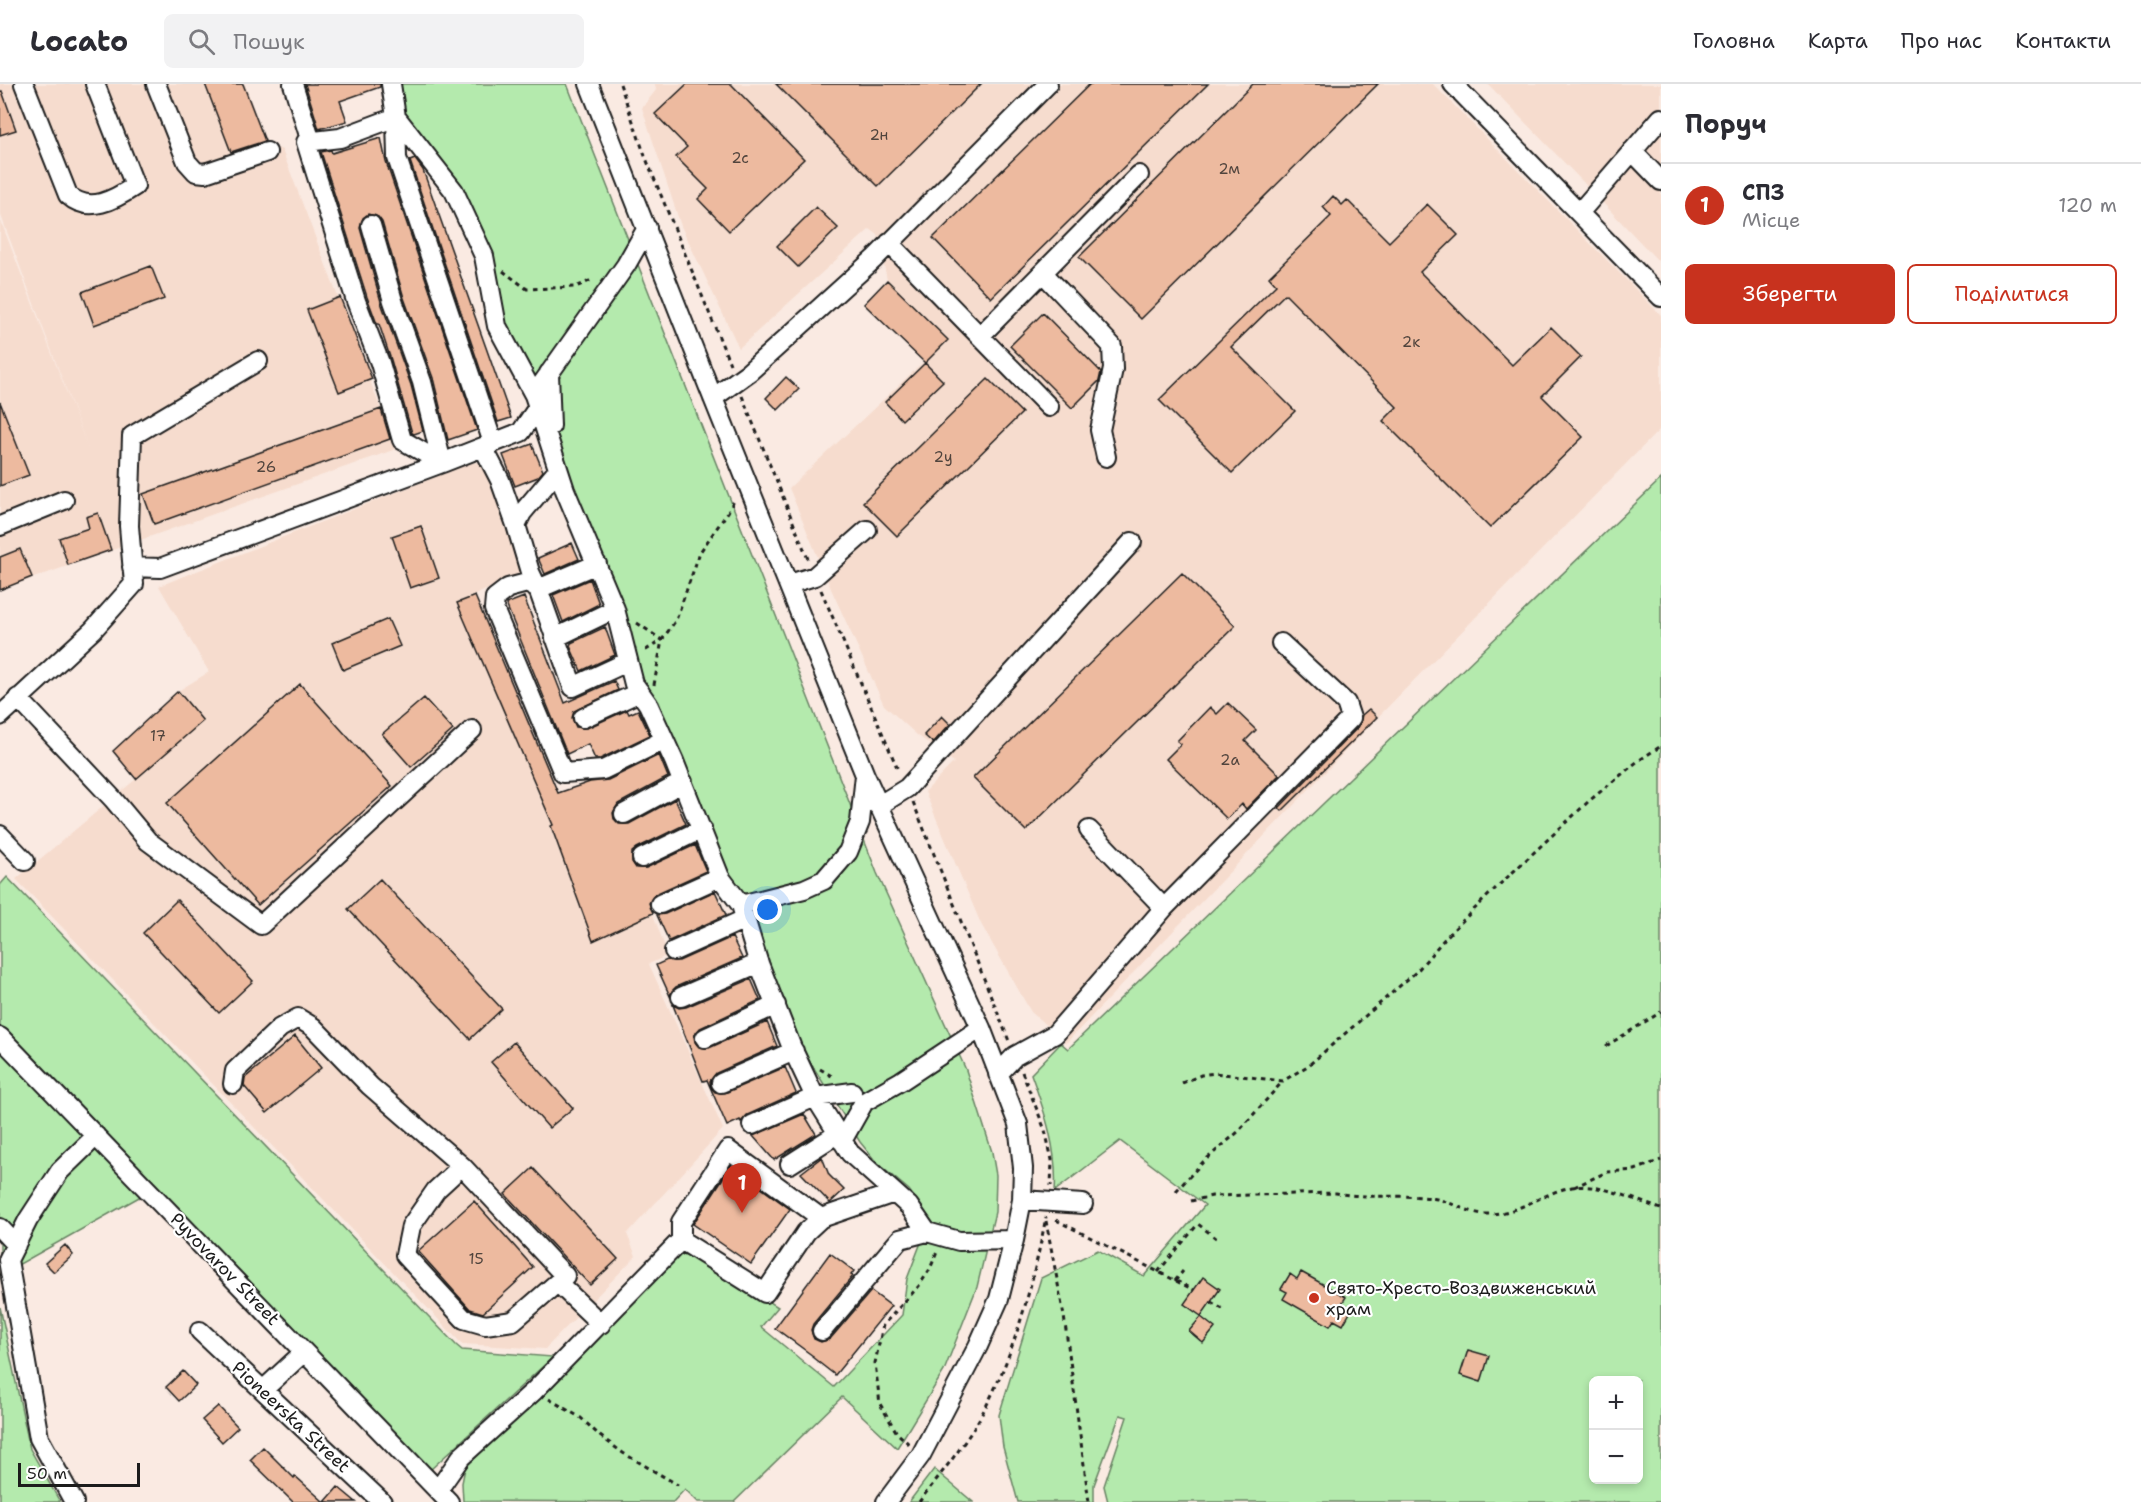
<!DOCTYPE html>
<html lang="uk">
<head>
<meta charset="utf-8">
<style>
  body { margin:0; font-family:"Shantell Sans",sans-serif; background:#f2f2f3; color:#2b2b33 }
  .controls { position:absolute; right:18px; bottom:18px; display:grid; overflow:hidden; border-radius:9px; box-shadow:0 3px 9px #0003 }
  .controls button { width:54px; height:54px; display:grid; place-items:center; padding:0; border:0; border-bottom:2px solid #e1e1e2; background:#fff; color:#2b2b33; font:30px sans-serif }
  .scale { position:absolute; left:18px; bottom:15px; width:122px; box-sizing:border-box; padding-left:6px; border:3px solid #1c1c1c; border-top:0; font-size:16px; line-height:21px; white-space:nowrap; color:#1c1c1c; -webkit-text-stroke:4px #fff; paint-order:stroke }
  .you { position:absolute; left:768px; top:826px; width:21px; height:21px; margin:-15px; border:4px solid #fff; border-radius:50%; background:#1a73e8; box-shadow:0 0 0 9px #1a73e833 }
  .badge { display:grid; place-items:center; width:39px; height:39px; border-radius:50%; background:#c8321e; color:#fff; font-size:20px; font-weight:700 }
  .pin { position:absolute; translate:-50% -50px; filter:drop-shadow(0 2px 3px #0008) }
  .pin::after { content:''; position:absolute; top:32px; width:21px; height:18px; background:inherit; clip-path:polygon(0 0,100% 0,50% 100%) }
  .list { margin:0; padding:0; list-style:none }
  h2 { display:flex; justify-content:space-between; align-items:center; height:78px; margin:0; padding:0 24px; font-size:26px }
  h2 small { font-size:20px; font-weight:400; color:#7c7c81 }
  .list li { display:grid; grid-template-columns:39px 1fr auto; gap:18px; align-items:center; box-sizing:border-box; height:84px; padding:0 24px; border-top:2px solid #e1e1e2 }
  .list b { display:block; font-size:22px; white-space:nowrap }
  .list p { margin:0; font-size:20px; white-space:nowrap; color:#7c7c81 }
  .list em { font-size:20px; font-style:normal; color:#7c7c81 }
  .actions { display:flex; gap:12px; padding:18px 24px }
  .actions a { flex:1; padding:14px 0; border:2px solid #c8321e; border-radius:9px; text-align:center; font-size:21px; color:#c8321e }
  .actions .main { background:#c8321e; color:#fff }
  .icon { flex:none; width:33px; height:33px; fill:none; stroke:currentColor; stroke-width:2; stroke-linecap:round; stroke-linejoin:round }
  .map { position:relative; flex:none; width:1661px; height:1418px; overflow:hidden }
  header { display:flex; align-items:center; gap:36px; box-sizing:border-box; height:84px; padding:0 30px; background:#fff; border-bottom:2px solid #e1e1e2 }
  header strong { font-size:28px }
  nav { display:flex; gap:33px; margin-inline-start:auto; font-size:21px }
  .search { width:420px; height:54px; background:#f2f2f3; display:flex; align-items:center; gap:15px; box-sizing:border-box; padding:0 21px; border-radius:9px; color:#7c7c81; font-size:22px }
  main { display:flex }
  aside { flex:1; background:#fff }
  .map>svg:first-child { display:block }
</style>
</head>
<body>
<header>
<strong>Locato</strong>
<div class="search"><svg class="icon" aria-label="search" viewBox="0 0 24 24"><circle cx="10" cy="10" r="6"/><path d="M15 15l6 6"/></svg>Пошук</div>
<nav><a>Головна</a><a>Карта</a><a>Про нас</a><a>Контакти</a></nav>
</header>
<main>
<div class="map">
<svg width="1661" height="1418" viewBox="0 0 1661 1418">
  <rect width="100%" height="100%" fill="#faeae2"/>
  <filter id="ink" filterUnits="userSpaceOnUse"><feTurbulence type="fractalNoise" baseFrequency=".0167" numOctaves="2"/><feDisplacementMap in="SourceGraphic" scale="12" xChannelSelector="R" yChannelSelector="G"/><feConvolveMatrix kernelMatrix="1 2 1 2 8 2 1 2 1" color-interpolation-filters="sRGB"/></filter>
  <g filter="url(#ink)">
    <!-- built -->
    <path fill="#f6dcce" d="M0 0H245L265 58 282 66 396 365 0 506V135L88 364 0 129Z
      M655 0H1433L1661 231V344L1379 632 1066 959 1031 928 981 840 925 708 954 678 917 651 884 621 832 507 789 404 948 255 887 196 878 151 870 145 739 264 681 142 642 24 656 6Z
      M1488 0H1661V180L1585 100Z
      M482 378 523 489 457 519 549 731 608 708 668 871 649 880 723 1045 627 1150 636 1172 545 1265 462 1260 16 795 136 695 113 667 178 607 209 588 159 502 471 379Z"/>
    <!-- green -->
    <path fill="#b4eaad" stroke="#688364" stroke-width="1.5" fill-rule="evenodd" d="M398 0H567L877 789 966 986 992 1068 996 1091 995 1128 977 1203 944 1287 897 1364 842 1313 734 1418H698L685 1405 673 1418 463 1417 462 1399 465 1384 674 1172 691 1170 778 1223 761 1243 834 1303 902 1231 907 1195 930 1135 909 1106 877 1079 860 1058 787 941 689 706 659 618 642 602 501 240 489 166 403 26Z
      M1661 395V1418H1108L1104 1402 1127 1333 1120 1331 1094 1401V1418H1018L1003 1363 999 1331 1041 1194 1098 1166 1144 1192 1205 1121 1120 1057 1055 1107C1058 1067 1045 1028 1031 990L1061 959 1068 965ZM1594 1296H1638V1396H1594Z
      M7 793 456 1261 462 1266 553 1273 430 1386 361 1316 0 941V801Z
      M0 963 141 1112 0 1191Z
      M0 1223 30 1365 60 1418H0Z
      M934 1385 973 1418H909Z"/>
    <!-- building -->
    <path fill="#edba9f" stroke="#1c1c1c" stroke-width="1.5" d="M205 0H243L265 57 231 68Z
      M305 0H380V3L340 17 347 37 319 45Z
      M687 0H731L804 75 729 147 698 115 708 105 676 73 687 63 655 30Z
      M776 0H981L878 102Z
      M1090 0H1208L991 214 933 154Z
      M1253 0H1378L1141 235 1079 173Z
      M2 7 16 46 0 51V8Z
      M381 54 386 78 477 346 448 356 433 294 404 214 382 138 378 133 368 130 363 134 360 144 382 221 411 301 423 347 414 350 412 349 391 276 379 240H377L367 213 321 68 331 66 332 69Z
      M415 75 423 86 511 334 498 338 410 77Z
      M1333 112 1342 121 1347 116 1389 158 1427 120 1458 151 1420 188 1512 281 1551 243 1581 273 1542 312 1583 353 1490 444 1383 337 1397 323 1285 210 1231 263 1295 327 1232 389 1159 316 1276 201 1269 193 1331 132 1323 123Z
      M816 123 838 144 798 183 777 162Z
      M151 182 164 215 94 241 82 208Z
      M887 196 948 256 925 279 864 220Z
      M340 213 372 295 339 308 307 226Z
      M1043 229 1101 288 1099 297 1072 324 1010 262Z
      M925 279 943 297 902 336 885 318Z
      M786 293 799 305 778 326 766 314Z
      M988 295 1022 329 897 452 863 418Z
      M0 318 29 391 0 402Z
      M381 325 390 355 154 440 143 410Z
      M532 360 543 387 538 393 515 402 503 371Z
      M98 429 111 466 68 481 59 454 89 444 86 433Z
      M421 442 439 494 410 504 392 452Z
      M572 459 579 475 545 490 538 474Z
      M20 465 32 493 0 506V473Z
      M1182 489 1235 542 1026 747 973 694Z
      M590 495 599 520 563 538 553 511Z
      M475 512 558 709 590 698 608 696 659 671 668 693 618 720 613 729 614 735 619 740H629L675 715 686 740 637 764 632 768V778L636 784H646L695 761 706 787 655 810 649 819 653 829 593 857 551 742 553 741 457 519Z
      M524 513 565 619 614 597 618 606 574 627 572 634 576 643 587 644 627 626 629 630 638 626 650 651 600 675H595L588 660 567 670 506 520Z
      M388 535 400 562 343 586 332 559Z
      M605 543 615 571 581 587 570 562 571 559Z
      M300 600 392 702 258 821 167 719Z
      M178 607 203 637 136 695 113 667Z
      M424 614 453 646 411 683 382 650Z
      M1228 619 1256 646 1245 657 1279 691 1246 725 1242 720 1227 735 1166 675 1181 660 1177 657 1210 623 1217 630Z
      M1369 625 1377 633 1282 727 1279 724 1359 642 1362 631Z
      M942 632 950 640 933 659 924 651Z
      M380 795 502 925 470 955 348 825Z
      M715 807 726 831 669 857 657 831 665 830Z
      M177 816 253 897 219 929 143 849Z
      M732 853 742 874 676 903 672 907 670 912 656 881 667 876 679 877Z
      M751 895 760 916 700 944 694 952 695 958 699 963 709 964 767 938 777 962 716 989 710 997 711 1003 715 1008 725 1009 785 983 796 1009 747 1031 741 1038 740 1036 727 1042 707 996 703 997 673 921 679 924 686 923Z
      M295 952 321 984 267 1029 244 1002 245 994Z
      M514 958 573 1024 549 1044 491 978Z
      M804 1030 816 1050 774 1076 753 1052Z
      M822 1073 829 1091 844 1106 830 1119 801 1089Z
      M731 1082 790 1125 751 1180 693 1140Z
      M533 1084 618 1175 590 1201 505 1110Z
      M474 1117 533 1183 483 1229 470 1225 418 1167Z
      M65 1161 73 1171 54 1188 45 1179Z
      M830 1169 854 1187 851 1191 853 1192 813 1240 811 1246 814 1255 821 1258 830 1255 871 1207 891 1222 835 1291 812 1273 813 1272 775 1244Z
      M1301 1188 1346 1213 1342 1219 1352 1225 1343 1241 1334 1236 1330 1242 1283 1215 1287 1208 1281 1205 1290 1190 1297 1195Z
      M1203 1193 1220 1205 1201 1232 1184 1220Z
      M1201 1233 1215 1244 1203 1259 1189 1247Z
      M1468 1266 1489 1272 1481 1298 1460 1291Z
      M183 1287 196 1301 179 1317 166 1303Z
      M218 1322 238 1343 222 1358 202 1336Z
      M263 1363 294 1394 295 1392 324 1418H293L250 1376Z
      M338 1403 356 1418H325Z"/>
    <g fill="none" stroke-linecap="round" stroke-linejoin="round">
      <!-- minor casing -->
      <g stroke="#1c1c1c" stroke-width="22">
        <path id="minor" d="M24 0 68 111C89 130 114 116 135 102L95 0
          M156 0 187 78 196 88 205 89 267 68
          M293 0 311 58
          M391 0 396 33 340 54 306 58 356 217 380 279 402 356 442 379 521 348 538 323 534 311 497 242 484 172 454 107 396 33
          M589 0 713 314 865 691 981 944 1018 1040 1023 1084 1022 1116 1014 1156 999 1215 978 1262 921 1371 886 1418
          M1453 0 1661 213
          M396 33 397 74 493 359
          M1632 67 1661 97
          M1579 129 1661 34
          M889 159 1049 323
          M1043 189 1112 262 1113 285 1100 346 1106 373
          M980 252 1139 91
          M549 289 551 342
          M534 311 626 181 647 144
          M713 314 749 288 874 175 1048 0
          M538 323 565 406 615 525 634 600 648 620 674 677 720 793 741 821 758 877 792 964 815 1013 850 1069 909 1122 927 1148 959 1157 1014 1156
          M483 363 500 396 516 441
          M0 442 64 416
          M597 480 538 505 573 603 627 578
          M132 483 160 484 442 379 422 298 393 217 371 141
          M789 500 815 492 867 446
          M538 505 527 499 508 504 495 514 494 525 563 689 603 686 664 656
          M538 505 530 488 516 441 522 429 558 386
          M555 554 615 525
          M18 614 113 715 148 757 261 841 472 646
          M0 632 93 546 134 500 129 442 132 352 258 277
          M583 634 640 608
          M878 722 907 704 1132 458
          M624 730 683 698
          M1089 746 1164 824
          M0 751 25 777
          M642 774 702 745
          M660 820 720 793
          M741 821 804 805 824 796 848 768 860 738 865 691
          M674 867 745 835
          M681 913 759 879
          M0 953 449 1418
          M705 954 776 921
          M998 990 1015 972 1055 950 1164 824 1351 634 1346 619 1281 559
          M721 999 794 967
          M233 1000 235 987 280 944 298 934 313 943 370 1002 462 1082 436 1106 411 1142 405 1171 464 1235 485 1241 513 1237 565 1192 462 1082
          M752 1041 815 1013 852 1008
          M842 1057 864 1018 901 997 981 944
          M790 1080 837 1050
          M1022 1116 1083 1120
          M0 1144 16 1161
          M681 1156 765 1209 806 1148 821 1134
          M558 1199 601 1240
          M200 1247 382 1418
          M822 1247 900 1155 927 1148
          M263 1306 304 1268
          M438 1406 461 1373 534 1307 681 1156V1138L728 1066 821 1134 894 1109
          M74 1418 39 1354 8 1176 28 1136 60 1087 96 1052"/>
      </g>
      <!-- path -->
      <path stroke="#1c1c1c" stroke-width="3" stroke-dasharray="4.5 4.5" stroke-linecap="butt" d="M620 0 645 72 730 280
        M503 187 527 205 576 203 594 195
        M742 312 808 475
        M821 506 899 688
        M637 539 662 556 643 568
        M654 601 662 556 676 536 700 468 728 428 735 415
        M913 718 1009 957
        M1606 962 1661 928
        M820 985 835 994
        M1022 988 1045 1046 1052 1076 1051 1102
        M1182 999 1201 991 1215 989 1283 997 1309 981 1417 887 1446 853 1498 802 1589 717 1638 677 1661 662
        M1574 1103 1607 1088 1635 1086 1661 1076
        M1176 1107 1203 1078 1238 1048 1283 997
        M1191 1117 1212 1112 1336 1109C1368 1115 1400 1110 1432 1114 1451 1117 1470 1131 1489 1130 1519 1130 1544 1108 1572 1103 1602 1099 1634 1116 1661 1125
        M1056 1136 1194 1206
        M1046 1137 1064 1232 1089 1418
        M1158 1188 1198 1140 1216 1154
        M1175 1197 1183 1187
        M1211 1218 1224 1226
        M549 1315 581 1334 600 1352 623 1369 678 1401
        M909 1360 897 1349 880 1320 875 1279 883 1241 919 1202 930 1185 937 1168
        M919 1418C941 1389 966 1360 983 1328 1015 1269 1033 1199 1046 1133"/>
      <!-- minor -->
      <use href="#minor" stroke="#fff" stroke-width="18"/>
    </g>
  </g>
  <!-- markers -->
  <circle fill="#c8321e" stroke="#fff" stroke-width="2" cx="1314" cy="1214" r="6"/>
  <g text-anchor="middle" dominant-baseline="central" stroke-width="4.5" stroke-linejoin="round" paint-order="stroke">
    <!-- number labels -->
    <g font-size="15" fill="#50443d">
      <text x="879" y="51">2н</text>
      <text x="740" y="74">2с</text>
      <text x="1229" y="85">2м</text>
      <text x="1411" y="258">2к</text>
      <text x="943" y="373">2у</text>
      <text x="266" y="383">26</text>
      <text x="158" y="652">17</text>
      <text x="1230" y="676">2а</text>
      <text x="476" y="1175">15</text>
    </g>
    <!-- street labels -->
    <g font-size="18" fill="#1c1c1c" stroke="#fff">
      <text transform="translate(225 1185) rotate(46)">Pyvovarov Street</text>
      <text transform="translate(291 1333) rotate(43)">Pioneerska Street</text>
    </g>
    <!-- poi labels -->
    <g font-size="18" fill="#1c1c1c" stroke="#fff" text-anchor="start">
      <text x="1326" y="1204">Свято-Хресто-Воздвиженський<tspan x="1326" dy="21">храм</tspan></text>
    </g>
  </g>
</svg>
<div class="controls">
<button>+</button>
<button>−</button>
</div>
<div class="scale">50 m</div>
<div class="you"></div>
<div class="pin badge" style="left:742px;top:1129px">1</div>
</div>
<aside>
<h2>Поруч<small></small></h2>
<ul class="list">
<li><span class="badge">1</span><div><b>СПЗ</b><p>Місце</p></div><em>120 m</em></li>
</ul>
<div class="actions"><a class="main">Зберегти</a><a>Поділитися</a></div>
</aside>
</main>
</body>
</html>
